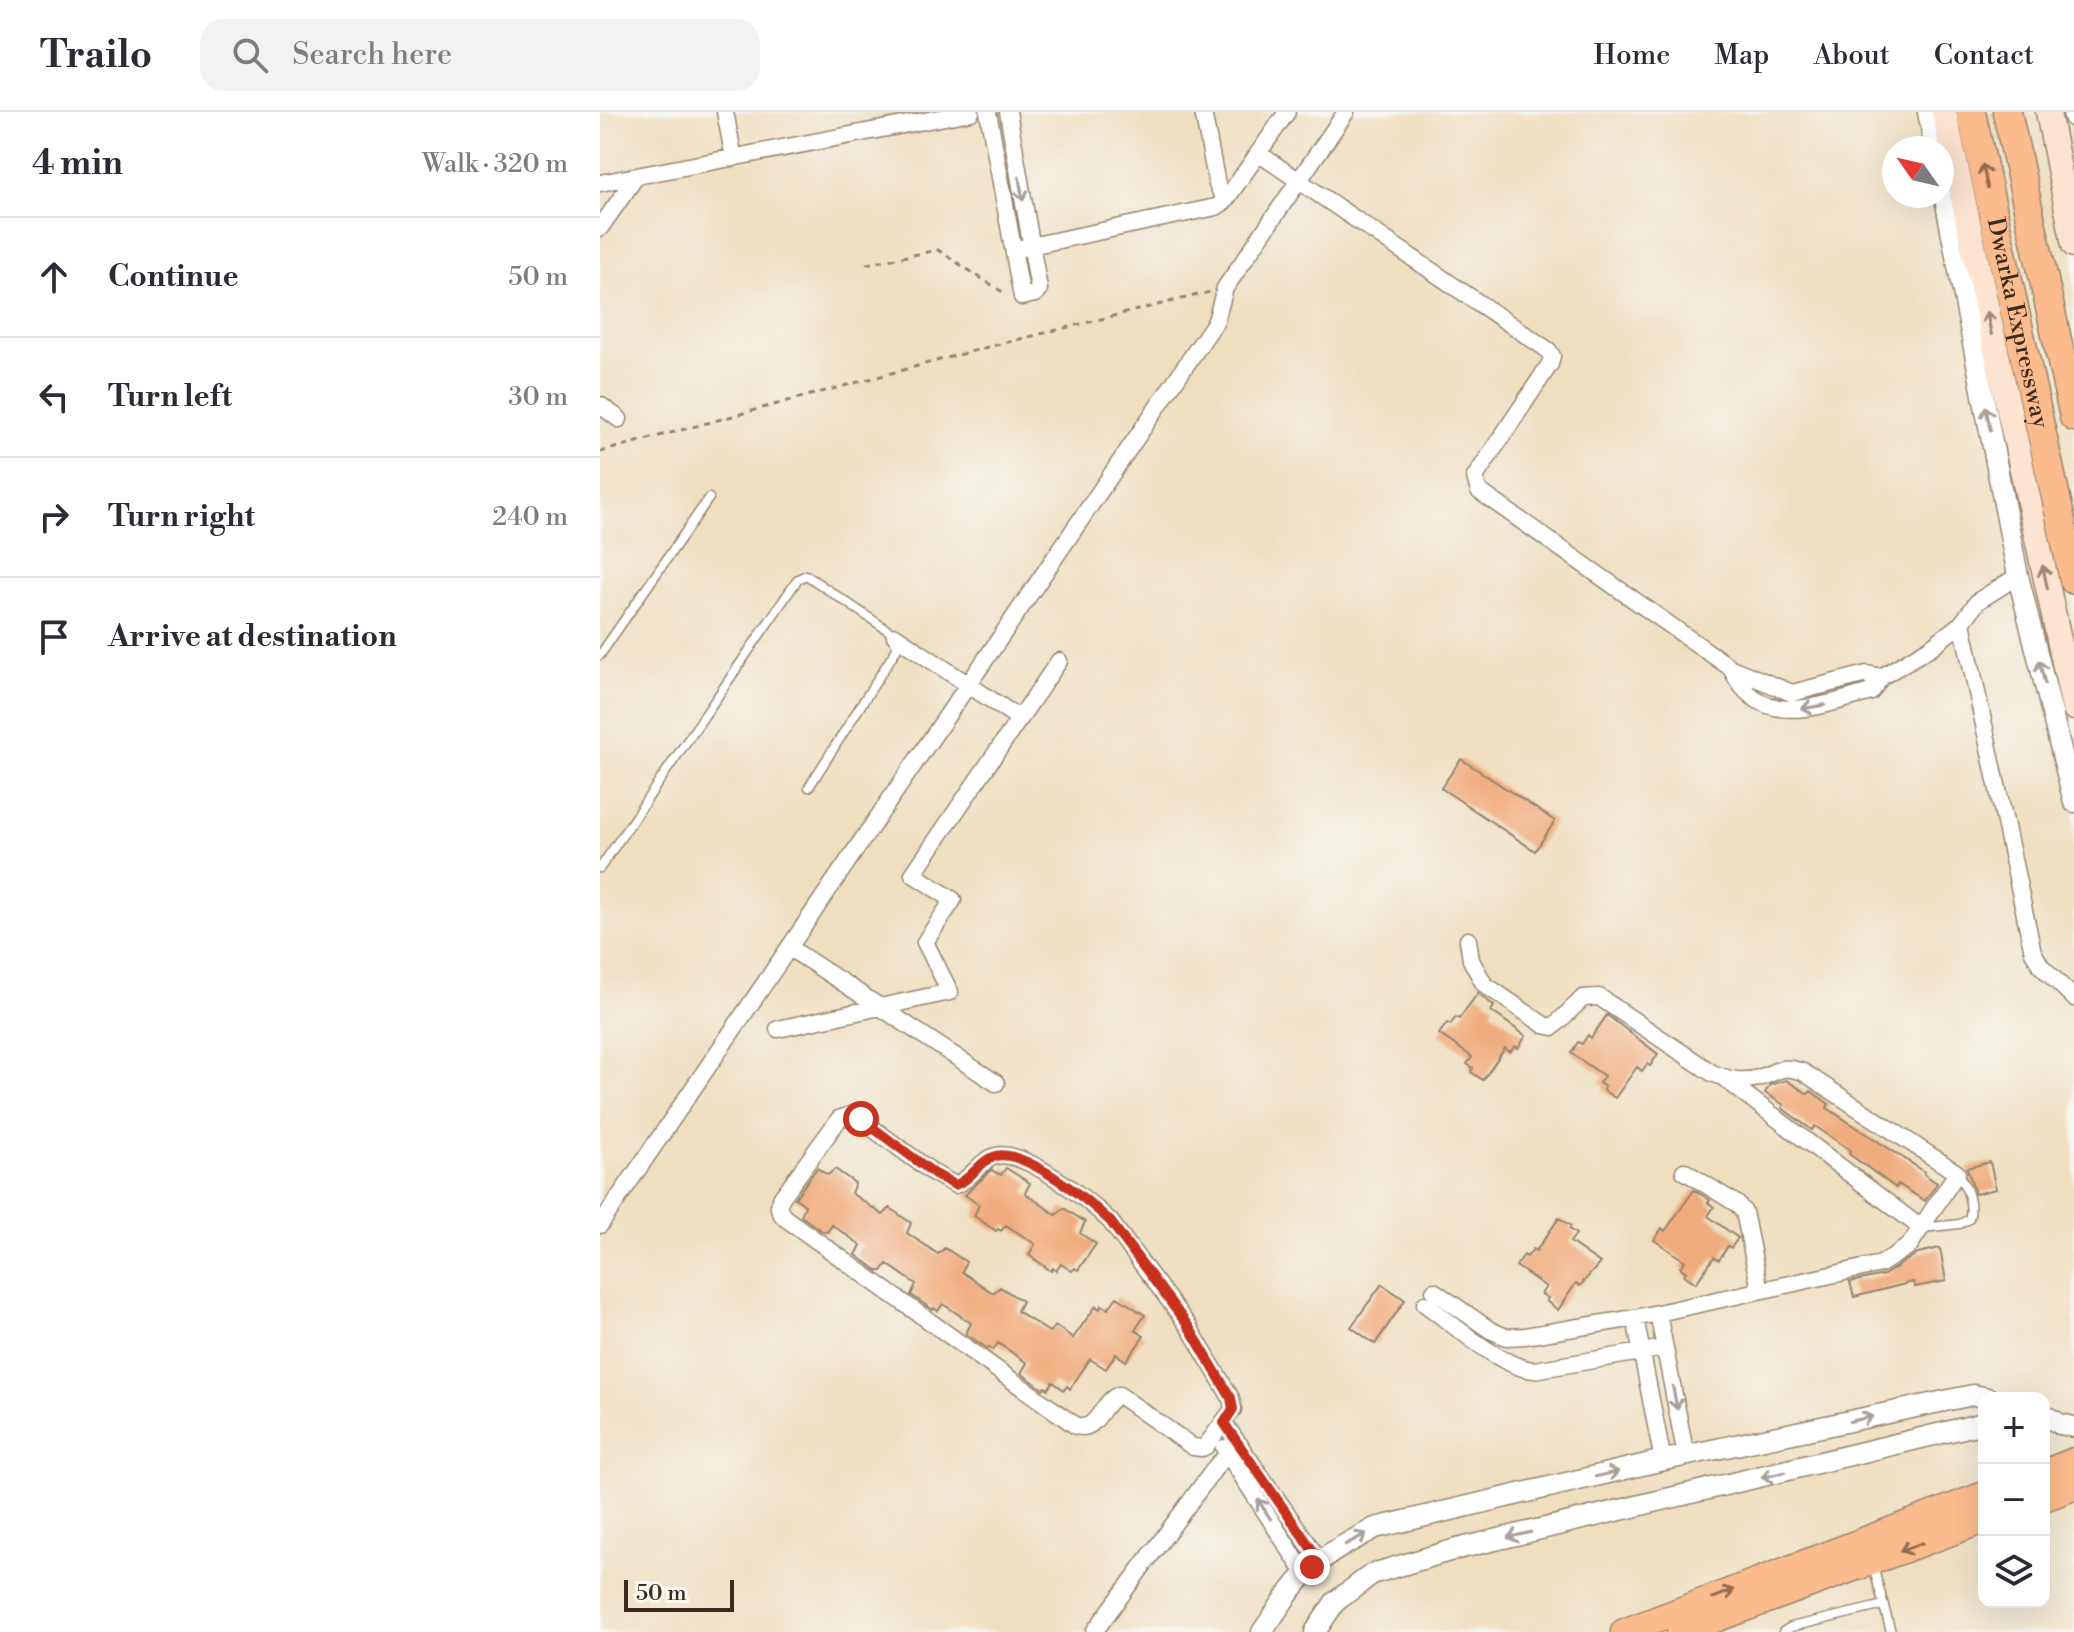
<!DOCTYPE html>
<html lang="en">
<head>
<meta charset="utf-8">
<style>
  body { margin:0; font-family:"Libre Bodoni",serif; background:#f2f2f3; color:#2b2b33 }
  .controls { position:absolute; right:24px; bottom:24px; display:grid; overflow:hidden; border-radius:16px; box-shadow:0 8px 32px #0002 }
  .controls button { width:72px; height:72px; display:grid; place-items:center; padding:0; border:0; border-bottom:2px solid #e1e1e2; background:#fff; color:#2b2b33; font:40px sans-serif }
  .compass { position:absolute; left:1282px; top:24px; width:72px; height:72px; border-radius:50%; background:#fff; box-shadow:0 8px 32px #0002; rotate:304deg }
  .scale { position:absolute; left:24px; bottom:20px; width:110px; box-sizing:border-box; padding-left:8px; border:4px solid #3b2a1e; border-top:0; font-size:22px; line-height:28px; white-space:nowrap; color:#3b2a1e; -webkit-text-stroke:6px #f6f6f2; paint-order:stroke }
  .stop { position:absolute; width:24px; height:24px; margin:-18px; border:6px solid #c8321e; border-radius:50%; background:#fff }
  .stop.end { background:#c8321e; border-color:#fff; box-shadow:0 2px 8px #0008 }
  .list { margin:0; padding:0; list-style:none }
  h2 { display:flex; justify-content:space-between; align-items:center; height:104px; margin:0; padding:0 32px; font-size:34px }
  h2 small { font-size:26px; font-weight:400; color:#7c7c81 }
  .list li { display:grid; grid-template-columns:52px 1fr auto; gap:24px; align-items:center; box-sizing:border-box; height:120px; padding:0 32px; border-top:2px solid #e1e1e2 }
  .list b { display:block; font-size:30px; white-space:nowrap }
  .list em { font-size:26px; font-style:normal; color:#7c7c81 }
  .icon { flex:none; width:44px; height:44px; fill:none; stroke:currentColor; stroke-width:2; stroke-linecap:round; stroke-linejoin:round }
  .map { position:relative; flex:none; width:1474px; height:1520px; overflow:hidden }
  header { display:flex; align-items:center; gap:48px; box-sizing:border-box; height:112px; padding:0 40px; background:#fff; border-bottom:2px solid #e1e1e2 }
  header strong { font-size:38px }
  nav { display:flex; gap:44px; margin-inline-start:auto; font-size:28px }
  .search { width:560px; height:72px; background:#f2f2f3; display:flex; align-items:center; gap:20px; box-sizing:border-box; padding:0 28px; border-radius:24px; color:#7c7c81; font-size:30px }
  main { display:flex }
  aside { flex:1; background:#fff }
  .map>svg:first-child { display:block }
</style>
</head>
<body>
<header>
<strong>Trailo</strong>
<div class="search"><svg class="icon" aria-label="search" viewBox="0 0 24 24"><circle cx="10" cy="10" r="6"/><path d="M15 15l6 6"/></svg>Search here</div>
<nav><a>Home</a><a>Map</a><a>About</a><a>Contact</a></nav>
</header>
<main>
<aside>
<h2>4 min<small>Walk · 320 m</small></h2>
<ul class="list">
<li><svg class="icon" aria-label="ahead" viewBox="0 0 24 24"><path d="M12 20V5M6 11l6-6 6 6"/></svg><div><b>Continue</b></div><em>50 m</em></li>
<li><svg class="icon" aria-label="left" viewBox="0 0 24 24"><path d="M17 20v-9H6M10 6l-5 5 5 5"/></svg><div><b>Turn left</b></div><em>30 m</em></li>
<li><svg class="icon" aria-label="right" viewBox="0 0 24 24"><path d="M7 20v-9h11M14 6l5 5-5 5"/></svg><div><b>Turn right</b></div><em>240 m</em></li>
<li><svg class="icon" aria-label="arrive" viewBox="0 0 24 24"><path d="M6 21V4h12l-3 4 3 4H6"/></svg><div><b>Arrive at destination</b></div></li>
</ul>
</aside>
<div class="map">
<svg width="1474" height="1520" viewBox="0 0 1474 1520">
  <rect width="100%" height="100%" fill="#f6f6f2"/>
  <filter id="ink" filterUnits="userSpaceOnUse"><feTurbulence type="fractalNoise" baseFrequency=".0125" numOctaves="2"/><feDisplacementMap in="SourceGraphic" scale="16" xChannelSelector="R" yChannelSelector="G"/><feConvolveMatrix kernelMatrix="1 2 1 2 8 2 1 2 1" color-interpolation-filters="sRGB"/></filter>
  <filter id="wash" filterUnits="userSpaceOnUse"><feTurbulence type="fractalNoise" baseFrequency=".006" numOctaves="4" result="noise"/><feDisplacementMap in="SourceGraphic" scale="32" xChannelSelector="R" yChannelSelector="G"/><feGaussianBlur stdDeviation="1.8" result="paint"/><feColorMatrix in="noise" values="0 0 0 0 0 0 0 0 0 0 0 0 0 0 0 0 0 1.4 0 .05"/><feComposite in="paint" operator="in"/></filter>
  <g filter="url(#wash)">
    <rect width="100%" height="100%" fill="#efdfbf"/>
    <g id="blocks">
      <!-- building -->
      <path fill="#f1ac7d" d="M861 647 955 709 935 739 841 676Z
        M878 881 894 894 891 899 926 924 918 936 915 934 910 940 905 936 883 968 871 960 873 956 867 952 872 945 839 922 847 911 850 913 856 905 859 907Z
        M1007 903 1058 942 1050 954 1047 952 1042 959 1037 955 1015 986 1003 978 1005 975 999 971 1004 964 971 941 978 930 982 932 988 923 991 926Z
        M1186 968 1208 982 1211 979 1229 992 1227 996 1325 1060 1324 1062 1337 1071 1325 1089 1298 1072 1296 1076 1249 1042 1250 1038 1215 1014 1212 1018 1182 996 1184 993 1165 981 1170 973Z
        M1390 1050 1396 1077 1375 1082 1367 1056Z
        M217 1056 228 1063 235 1057 255 1071 251 1081 283 1103 290 1096 311 1111 307 1121 338 1142 345 1136 366 1150 362 1160 393 1181 400 1175 422 1189 417 1199 449 1220 456 1214 473 1226 496 1194 500 1197 502 1193 508 1197 517 1185 545 1203 535 1218 544 1224 526 1249 516 1242 506 1257 490 1247 470 1277 467 1274 464 1278 453 1270 448 1277 445 1275 443 1277 421 1261 427 1251 398 1231 393 1238 389 1235 388 1237 366 1222 371 1211 343 1192 338 1199 334 1196 333 1198 311 1183 316 1172 287 1152 282 1159H278L256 1143 261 1133 232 1113 227 1120 222 1119 201 1104 205 1093 195 1086Z
        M406 1056 430 1071 425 1081 456 1103 464 1096 485 1110 480 1121 496 1132 478 1158 475 1156 472 1159 461 1152 456 1159 453 1156 451 1159 429 1143 435 1132 406 1113 401 1119 398 1117 396 1119 374 1104 379 1093 365 1083 391 1058 401 1063Z
        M1094 1078 1110 1088 1108 1091 1114 1095 1108 1104 1138 1126 1131 1136 1128 1134 1119 1148 1114 1145 1096 1171 1084 1163 1086 1160 1080 1155 1085 1149 1054 1128 1062 1116 1065 1119Z
        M959 1106 971 1114 969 1117 976 1122 970 1130 1000 1151 980 1174 976 1171 958 1198 946 1189 948 1186 941 1182 946 1175 916 1154 924 1143 927 1145 933 1137 936 1139Z
        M1340 1136 1346 1169 1315 1175 1313 1170 1254 1185 1250 1170 1284 1163 1318 1141Z
        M782 1172 805 1188 775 1232 751 1215Z"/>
    </g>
  </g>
  <g filter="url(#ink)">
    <use href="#blocks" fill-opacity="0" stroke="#95846e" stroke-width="2"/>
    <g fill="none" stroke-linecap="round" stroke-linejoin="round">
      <!-- service casing -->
      <g stroke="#95846e" stroke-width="11">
        <path id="service" d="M0 543 109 386
          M0 756 198 467 206 463 289 519 297 531 296 538 209 675
          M1322 1116 1360 1112 1369 1107C1374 1092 1366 1073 1357 1061
          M1273 1454 1291 1520
          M1183 1520 1191 1515 1284 1493"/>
      </g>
      <!-- minor casing -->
      <g stroke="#95846e" stroke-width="19">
        <path id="minor" d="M125 0 134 46
          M388 0 422 185 435 182 439 177 408 0
          M603 0 617 72 625 89
          M658 41 948 238 952 244 950 252 875 365 879 379 1131 556 1192 581 1267 562 1281 565
          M0 71 371 0
          M0 116 35 66
          M421 136 616 95 625 89 687 0
          M0 293 19 307
          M1362 511 1433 840 1441 854 1474 886
          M295 524 420 607
          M1131 556C1159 619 1220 594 1271 580L1281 565 1331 535 1362 511 1378 489 1418 464
          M196 840 396 971
          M178 917 350 880 325 830 353 788 313 762 459 549
          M1125 967 1321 1116
          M253 1002 335 1062 355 1073C372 1068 379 1048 396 1044 425 1037 489 1089 510 1109L589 1215 631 1286 633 1297 606 1334 602 1336 593 1335 519 1283C501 1289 498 1321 476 1314L185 1106C178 1099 177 1094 182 1085L239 1007Z
          M1084 1059 1137 1092 1144 1100 1160 1178
          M0 1113 616 209 625 176 746 0
          M834 1179 890 1218 906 1225 925 1224 1035 1206 1281 1152 1309 1134 1357 1061 1203 960C1184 953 1179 958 1162 965 1144 971 1129 968 1112 961L999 885 983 886 953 915 944 913 884 872 871 848 868 828
          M825 1192C853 1212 902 1256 934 1258L1065 1236
          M1058 1201 1086 1344
          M1035 1206 1063 1349
          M624 1311 720 1449
          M624 1336 706 1463
          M494 1520 618 1352 640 1333"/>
      </g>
      <!-- tertiary casing -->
      <g stroke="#95846e" stroke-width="23">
        <path id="tertiary" d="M1328 0 1335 36
          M1473 0 1474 5
          M1342 71 1418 464 1474 690
          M1444 1303 1460 1312 1474 1315
          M662 1520C678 1498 693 1471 714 1454 732 1438 754 1428 775 1416L1055 1350 1373 1283 1388 1286
          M715 1520 735 1490 772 1462 853 1438 1384 1311"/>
      </g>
      <!-- secondary casing -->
      <g stroke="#95846e" stroke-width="27">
        <path id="secondary" d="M1344 0 1474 596
          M1448 0 1474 133"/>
      </g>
      <!-- primary casing -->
      <g stroke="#95846e" stroke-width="29">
        <path id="primary" d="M1444 1361 1474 1349
          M1444 1386 1474 1375
          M1024 1520 1384 1383
          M1080 1520 1384 1408"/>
      </g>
      <!-- trunk casing -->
      <g stroke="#95846e" stroke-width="31">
        <g id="trunk">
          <path id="s1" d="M1371 0 1474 468"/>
          <path d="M1407 0 1474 305"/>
        </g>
      </g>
      <!-- path -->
      <path stroke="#95846e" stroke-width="3" stroke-dasharray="6 6" stroke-linecap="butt" d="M266 152 338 138 404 181
        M0 340 384 236 610 180"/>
      <!-- service -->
      <use href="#service" stroke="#fff" stroke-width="8"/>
      <!-- minor -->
      <use href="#minor" stroke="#fff" stroke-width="16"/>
      <!-- tertiary -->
      <use href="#tertiary" stroke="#fff" stroke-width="20"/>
      <!-- secondary -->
      <use href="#secondary" stroke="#fde4d1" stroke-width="24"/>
      <!-- primary -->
      <use href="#primary" stroke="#fbbb8d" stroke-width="26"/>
      <!-- trunk -->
      <use href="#trunk" stroke="#fbbb8d" stroke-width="28"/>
    </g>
    <!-- one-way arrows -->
    <defs><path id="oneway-shaft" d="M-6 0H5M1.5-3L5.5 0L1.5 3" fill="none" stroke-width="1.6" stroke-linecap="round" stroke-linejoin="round" transform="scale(2)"/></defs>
    <g stroke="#916b50">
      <use href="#oneway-shaft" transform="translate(1385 64) rotate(-102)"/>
      <use href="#oneway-shaft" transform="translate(1311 1435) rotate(160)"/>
      <use href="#oneway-shaft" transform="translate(1123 1482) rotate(-21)"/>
    </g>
    <g stroke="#a79f9a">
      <use href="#oneway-shaft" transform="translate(421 77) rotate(80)"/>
      <use href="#oneway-shaft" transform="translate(1388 306) rotate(-101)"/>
      <use href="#oneway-shaft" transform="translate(1442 560) rotate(-104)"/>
      <use href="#oneway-shaft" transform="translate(1213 595) rotate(170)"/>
      <use href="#oneway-shaft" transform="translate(1075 1286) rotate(79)"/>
      <use href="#oneway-shaft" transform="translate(1261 1307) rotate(-12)"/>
      <use href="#oneway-shaft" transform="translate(1007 1362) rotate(-13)"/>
      <use href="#oneway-shaft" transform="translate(1173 1363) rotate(167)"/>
      <use href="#oneway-shaft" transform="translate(664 1397) rotate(-123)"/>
      <use href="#oneway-shaft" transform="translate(919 1423) rotate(167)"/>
      <use href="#oneway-shaft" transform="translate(756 1427) rotate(-28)"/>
    </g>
    <g stroke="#9c8778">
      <use href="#oneway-shaft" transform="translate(1389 211) rotate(-102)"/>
      <use href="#oneway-shaft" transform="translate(1445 465) rotate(-102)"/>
    </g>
  </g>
  <g fill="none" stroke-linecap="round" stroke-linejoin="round" filter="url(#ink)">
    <!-- route -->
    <path stroke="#c8321e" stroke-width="10" d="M261 1007 335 1062 355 1073C372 1068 379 1048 396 1044 425 1037 489 1089 510 1109L589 1215 631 1286 633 1297 624 1311 720 1449 712 1455"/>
  </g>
  <g text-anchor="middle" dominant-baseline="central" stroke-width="6" stroke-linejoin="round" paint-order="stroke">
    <!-- street labels -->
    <g font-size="24" fill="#3b2a1e" stroke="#f6f6f2">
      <text stroke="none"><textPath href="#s1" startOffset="216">Dwarka Expressway</textPath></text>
    </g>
  </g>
</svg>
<div class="controls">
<button>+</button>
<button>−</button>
<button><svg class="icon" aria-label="layers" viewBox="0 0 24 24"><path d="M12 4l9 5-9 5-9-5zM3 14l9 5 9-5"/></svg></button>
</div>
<svg class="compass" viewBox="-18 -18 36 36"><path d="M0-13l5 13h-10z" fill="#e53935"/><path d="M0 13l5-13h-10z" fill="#7c7c81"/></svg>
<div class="scale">50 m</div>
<div class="stop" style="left:261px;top:1007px"></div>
<div class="stop end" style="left:712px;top:1455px"></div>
</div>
</main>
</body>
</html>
